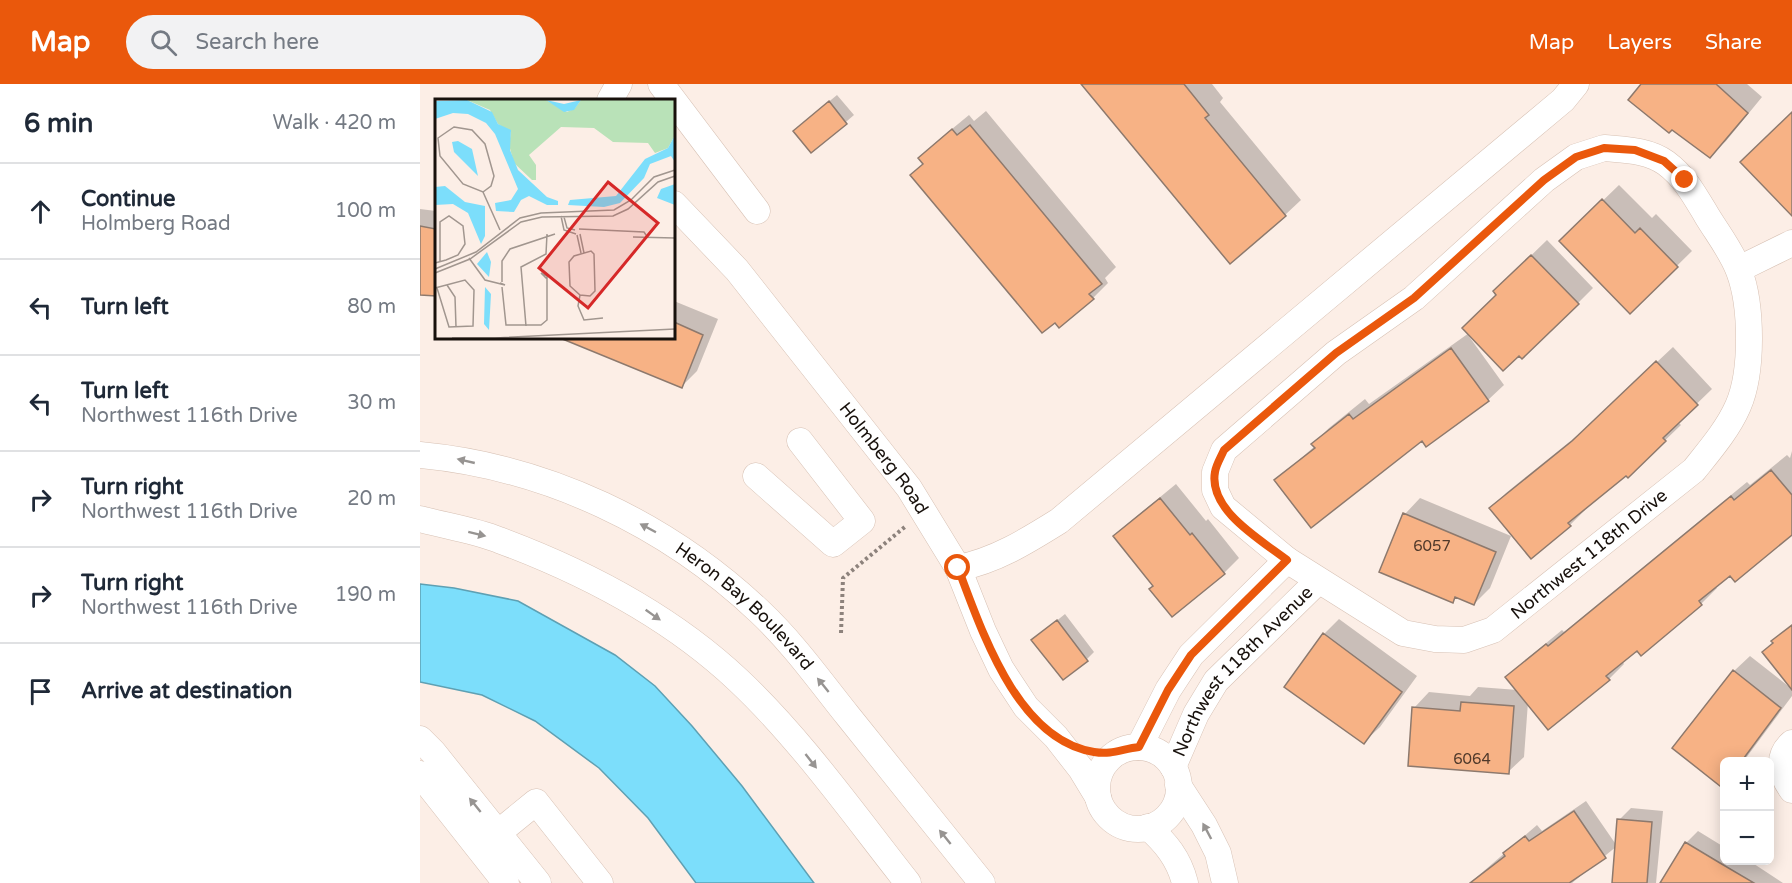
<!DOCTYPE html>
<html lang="en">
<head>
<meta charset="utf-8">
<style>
  body { margin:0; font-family:"Varela Round",sans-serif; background:#f2f2f3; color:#1f2937 }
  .controls { position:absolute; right:18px; bottom:18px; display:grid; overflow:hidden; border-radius:9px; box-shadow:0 3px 15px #0003 }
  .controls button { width:54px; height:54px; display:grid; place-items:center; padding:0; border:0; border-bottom:2px solid #e0e1e3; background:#fff; color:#1f2937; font:30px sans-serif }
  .stop { position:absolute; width:18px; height:18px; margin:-14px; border:4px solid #ea580c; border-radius:50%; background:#fff }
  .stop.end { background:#ea580c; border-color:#fff; box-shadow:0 2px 6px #0008 }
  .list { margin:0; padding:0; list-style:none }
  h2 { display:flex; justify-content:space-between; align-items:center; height:78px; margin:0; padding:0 24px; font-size:26px }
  h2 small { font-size:20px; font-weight:400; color:#747a83 }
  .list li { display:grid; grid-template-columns:39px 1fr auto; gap:18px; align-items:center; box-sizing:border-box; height:96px; padding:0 24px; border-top:2px solid #e0e1e3 }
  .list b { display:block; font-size:22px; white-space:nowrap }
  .list p { margin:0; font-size:20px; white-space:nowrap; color:#747a83 }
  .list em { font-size:20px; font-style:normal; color:#747a83 }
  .icon { flex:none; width:33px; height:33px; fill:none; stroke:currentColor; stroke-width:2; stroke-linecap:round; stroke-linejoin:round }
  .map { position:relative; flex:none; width:1372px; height:799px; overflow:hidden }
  header { display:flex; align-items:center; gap:36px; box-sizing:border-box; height:84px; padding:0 30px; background:#ea580c; color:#fff }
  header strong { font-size:28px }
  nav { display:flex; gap:33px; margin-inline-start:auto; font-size:21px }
  .search { width:420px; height:54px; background:#f2f2f3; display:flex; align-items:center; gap:15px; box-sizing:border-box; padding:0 21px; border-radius:33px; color:#747a83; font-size:22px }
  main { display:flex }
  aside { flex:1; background:#fff }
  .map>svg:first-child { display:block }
</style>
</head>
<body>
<header>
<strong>Map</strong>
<div class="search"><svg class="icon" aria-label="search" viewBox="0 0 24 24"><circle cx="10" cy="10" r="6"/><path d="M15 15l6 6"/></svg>Search here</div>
<nav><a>Map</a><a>Layers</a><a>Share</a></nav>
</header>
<main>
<aside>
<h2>6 min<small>Walk · 420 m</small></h2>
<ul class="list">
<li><svg class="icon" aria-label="ahead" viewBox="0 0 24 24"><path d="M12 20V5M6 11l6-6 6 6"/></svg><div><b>Continue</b><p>Holmberg Road</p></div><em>100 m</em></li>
<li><svg class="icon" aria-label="left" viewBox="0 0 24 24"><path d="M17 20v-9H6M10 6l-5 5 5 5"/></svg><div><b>Turn left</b></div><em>80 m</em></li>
<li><svg class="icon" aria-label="left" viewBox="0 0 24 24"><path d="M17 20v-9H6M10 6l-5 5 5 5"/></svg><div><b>Turn left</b><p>Northwest 116th Drive</p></div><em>30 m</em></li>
<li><svg class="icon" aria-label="right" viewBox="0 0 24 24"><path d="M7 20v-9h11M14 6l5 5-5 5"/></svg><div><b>Turn right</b><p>Northwest 116th Drive</p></div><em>20 m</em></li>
<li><svg class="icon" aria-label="right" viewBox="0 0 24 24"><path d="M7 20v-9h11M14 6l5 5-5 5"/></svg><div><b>Turn right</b><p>Northwest 116th Drive</p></div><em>190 m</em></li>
<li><svg class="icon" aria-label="arrive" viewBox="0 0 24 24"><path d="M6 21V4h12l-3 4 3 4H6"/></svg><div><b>Arrive at destination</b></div></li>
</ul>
</aside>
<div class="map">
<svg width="1372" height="799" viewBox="0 0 1372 799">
  <rect width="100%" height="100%" fill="#fceee6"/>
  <!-- water -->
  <path fill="#7cdefb" stroke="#5ea0b3" stroke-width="1.5" d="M0 500 34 504 98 517 195 571 235 602 272 642 322 702 394 799H276L228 734 179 684 115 637 62 611 0 598Z"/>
  <!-- shadow -->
  <path fill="#0003" d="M663 0H792L803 14 800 18 881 116 865 131Z
    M1223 0H1327L1342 13 1306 57 1290 72 1252 44Z
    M417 11 434 31 392 67 383 39Z
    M566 27 696 183 685 194 688 199 673 214 492 91 504 79 500 74 515 59 549 31 554 37Z
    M1199 101 1232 134 1236 130 1272 167 1210 228 1141 157Z
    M0 125 16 127V211L0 209Z
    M1127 156 1173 204 1158 219 1048 251 1084 301 1068 316 1002 355 856 396 895 362 893 360 909 344 945 315 949 320 1049 249 1090 192Z
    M254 217 298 235 277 287 262 302 143 254H254Z
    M1253 263 1292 305 1258 338 1261 341 1208 392 1206 390 1164 424 1165 426 1150 441 1071 424 1086 409 1169 342Z
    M1372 367V449L1315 496 1310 490 1295 503 1297 504 1281 520 1202 577 1204 580 1189 595 1108 618 1104 673 1088 688 994 624 1009 608 1050 612 1058 603 1098 606 1087 593 1103 578 1142 546 1144 548 1327 398 1330 401 1367 371 1370 374Z
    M756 400 786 437 788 435 819 474 804 489 735 502 695 452 711 437Z
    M1000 414 1091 452 1070 504 1054 520 1036 513 1032 517 985 430Z
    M645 530 674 568 667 575 613 556Z
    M919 535 997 592 960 643 944 658 904 550Z
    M1330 572 1372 605V612L1323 678H1304L1301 701 1314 587Z
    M1166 717 1197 762 1152 799H1050L1117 741 1122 747Z
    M1211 724 1243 727 1236 799H1194L1199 736Z
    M1278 747 1304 763V776H1328L1363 799H1242L1266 759Z"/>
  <!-- building -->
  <path fill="#f7b285" stroke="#8d796d" stroke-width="1.5" d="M661 0H764L789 31 785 34 866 132 810 180Z
    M1221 0H1296L1328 29 1290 74 1252 46 1249 49 1208 16Z
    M409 17 427 40 391 69 373 47Z
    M1372 28V132L1320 78Z
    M550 41 682 200 669 210 674 215 639 244 635 239 622 249 490 91 503 80 498 74 532 45 537 51Z
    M1182 115 1215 149 1220 144 1258 183 1210 230 1139 157Z
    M0 142 16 145V212L0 211Z
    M1111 171 1159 220 1102 275 1099 272 1083 287 1042 244 1076 211 1073 207Z
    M254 238 283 251 262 304 140 254H254Z
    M1031 264 1069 317 1006 363 1002 357 891 444 854 396 895 364 891 360 929 330 933 335Z
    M1236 277 1278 321 1243 354 1246 357 1208 394 1206 392 1148 439 1151 442 1111 475 1069 424 1152 357Z
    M1351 386 1372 411V451L1315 498 1310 492 1279 517 1282 521 1221 572 1217 567 1186 592 1190 596 1128 646 1085 593 1126 560 1128 562 1311 412 1314 416Z
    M740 414 770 451 772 449 805 490 752 533 729 505 733 502 693 452Z
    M983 429 1076 468 1054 521 1035 513 1033 519 959 488Z
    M637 536 668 577 643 596 611 556Z
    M1372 541V606L1342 568 1353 559 1351 557Z
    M903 549 982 608 944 660 864 603Z
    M1313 586 1361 624 1321 678H1305V706L1252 664Z
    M1041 618 1094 622 1089 690 988 682 992 623 1040 627Z
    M1154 727 1186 774 1149 799H1050L1085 772 1083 769 1105 752 1109 757Z
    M1197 735 1232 738 1227 799H1192Z
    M1265 758 1300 779 1334 799H1240Z"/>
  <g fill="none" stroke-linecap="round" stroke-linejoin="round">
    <!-- minor casing -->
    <g stroke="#d7c1b4" stroke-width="27">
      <g id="minor">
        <path d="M241 0 337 127"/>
        <path d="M190 16 199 0"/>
        <path d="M1184 64C1205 66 1228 66 1246 79 1265 93 1275 112 1287 132 1298 150 1312 168 1319 187 1332 221 1333 288 1318 322 1308 345 1290 366 1274 386L1073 546 1044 556 1015 555 983 549 867 476 803 423 795 406V388L804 366 916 269 994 214 1124 96 1156 73Z"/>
        <path id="s1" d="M254 120 317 186 489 404 538 484 563 547 581 585 606 623 636 653 661 685 678 713"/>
        <path d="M1319 185 1372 159"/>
        <path id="s2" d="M0 371C127 383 247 440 340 528 373 559 400 597 428 632 473 688 517 743 562 799"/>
        <path d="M336 392 413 460 442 437 380 357"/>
        <path d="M0 435C26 442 54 446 79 456 165 488 251 533 318 596 380 654 435 732 488 799"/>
        <path d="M538 484C575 477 607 457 639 437L1143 16 1156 0"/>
        <path d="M0 655 13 668 118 799"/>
        <path d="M1372 659C1356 673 1361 691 1372 706"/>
        <path d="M719 663 748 606 771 571 867 476"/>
        <circle cx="718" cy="704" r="41"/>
        <path id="s3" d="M753 683 776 630 796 597 898 497"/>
        <path d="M0 690 86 799"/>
        <path d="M758 701 784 741 798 769 805 799"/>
        <path d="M728 743C746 759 759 775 765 799"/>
        <path d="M78 749 116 718 180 799"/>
      </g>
    </g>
    <!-- path -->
    <path stroke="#8d827c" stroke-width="4" stroke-dasharray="3 3" stroke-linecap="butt" d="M421 549 423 494 486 442"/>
    <!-- minor -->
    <use href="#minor" stroke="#fff" stroke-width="26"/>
  </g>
  <!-- one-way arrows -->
  <defs><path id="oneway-solid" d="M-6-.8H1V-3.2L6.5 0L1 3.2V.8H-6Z" transform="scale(1.5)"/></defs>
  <g fill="#979492">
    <use href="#oneway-solid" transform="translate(46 377) rotate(-167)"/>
    <use href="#oneway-solid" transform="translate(228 444) rotate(-152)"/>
    <use href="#oneway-solid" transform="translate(57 450) rotate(14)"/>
    <use href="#oneway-solid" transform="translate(233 531) rotate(35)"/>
    <use href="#oneway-solid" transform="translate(403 601) rotate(-129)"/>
    <use href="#oneway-solid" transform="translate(391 677) rotate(52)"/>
    <use href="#oneway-solid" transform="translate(55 721) rotate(-129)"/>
    <use href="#oneway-solid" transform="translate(787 747) rotate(-118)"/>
    <use href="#oneway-solid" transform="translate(525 753) rotate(-129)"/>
  </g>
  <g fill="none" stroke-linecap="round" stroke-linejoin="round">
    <!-- route -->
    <path stroke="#ea580c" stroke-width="8" d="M538 484C562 547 597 656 674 668 692 671 702 665 719 663L748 606 771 571 867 476C841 456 788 426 795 388 796 381 801 373 804 366L916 269 994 214 1124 96 1156 73 1184 64 1215 66 1244 77 1265 96"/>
  </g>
  <g text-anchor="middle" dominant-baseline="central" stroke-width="6" stroke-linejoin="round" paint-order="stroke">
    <!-- number labels -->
    <g font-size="15" fill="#50392a">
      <text x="1012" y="462">6057</text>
      <text x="1052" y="675">6064</text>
    </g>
    <!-- street labels -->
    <g font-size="18" fill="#18110c" stroke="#fff">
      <text stroke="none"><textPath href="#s1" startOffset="330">Holmberg Road</textPath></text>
      <text transform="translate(1169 470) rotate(-39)">Northwest 118th Drive</text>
      <text stroke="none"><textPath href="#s2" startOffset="366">Heron Bay Boulevard</textPath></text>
      <text stroke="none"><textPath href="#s3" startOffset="120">Northwest 118th Avenue</textPath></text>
    </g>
  </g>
  <!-- overview -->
  <g transform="translate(15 15)">
    <rect width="240" height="240" fill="#fceee6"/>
    <path d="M32 1H111L132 13 140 9 146 1H240V36L233 49 220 54 213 44 178 43 159 29 126 28 94 56 101 66V81H97L79 64 74 46 76 33 63 25 55 11Z" fill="#b9e2b8"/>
    <path d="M111 1 129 5 146 1 139 11 129 13ZM1 2 32 1 57 13 63 25 76 31 75 51 83 71 112 98 123 102V106H112L94 97 86 101 79 113 61 112 60 104 76 101 83 90 60 35 51 24 33 15 18 14 0 20ZM240 36V63L236 57 215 65 209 79 185 104 169 108 133 106 135 101 181 97 210 60 233 49ZM23 42 37 50 43 77 19 53 17 43ZM240 85V106L222 99 226 90ZM10 87 30 103 50 107V137L46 145 33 114 18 105 0 106V88ZM52 153 56 163 54 178 42 165ZM50 188 56 195 54 231 49 225Z" fill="#7cdefb"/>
    <path fill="none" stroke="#a1968f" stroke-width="1.5" d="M19 28 37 31 50 45 59 77 56 87 48 93 28 85 5 57 3 39ZM48 93 65 131M126 117 129 131 141 135M129 118 132 129 140 131M144 130 209 133 213 139M145 135 149 154M142 136 146 154M198 138 240 139M156 152 159 155 160 192 155 197 145 196 135 187 134 163 139 157ZM34 159 50 181 70 186 65 184M0 164 11 161 23 156 30 145 28 127 14 117 5 123V162M0 170 41 153 85 119 106 114 179 111 196 101 219 78 240 71M0 174 35 160 86 123 107 118 178 117 193 110 223 83 240 77M67 183V162L75 150 120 135M12 186 20 198 21 228M67 188 71 226H106L112 221V177L106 174 112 180M0 189 30 181 39 191 38 227 14 228 2 189M145 196 143 207 149 221 168 219M91 227 86 168 111 155 112 135M17 239H60M60 239 240 230"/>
    <path fill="#d62828" fill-opacity="0.15" stroke="#d62828" stroke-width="3" d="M173 83 223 124 153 209 104 169Z"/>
    <rect width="240" height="240" fill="none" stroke="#18110c" stroke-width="3"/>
  </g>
</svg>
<div class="controls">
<button>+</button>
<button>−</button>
</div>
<div class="stop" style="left:538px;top:484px"></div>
<div class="stop end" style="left:1265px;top:96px"></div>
</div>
</main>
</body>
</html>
